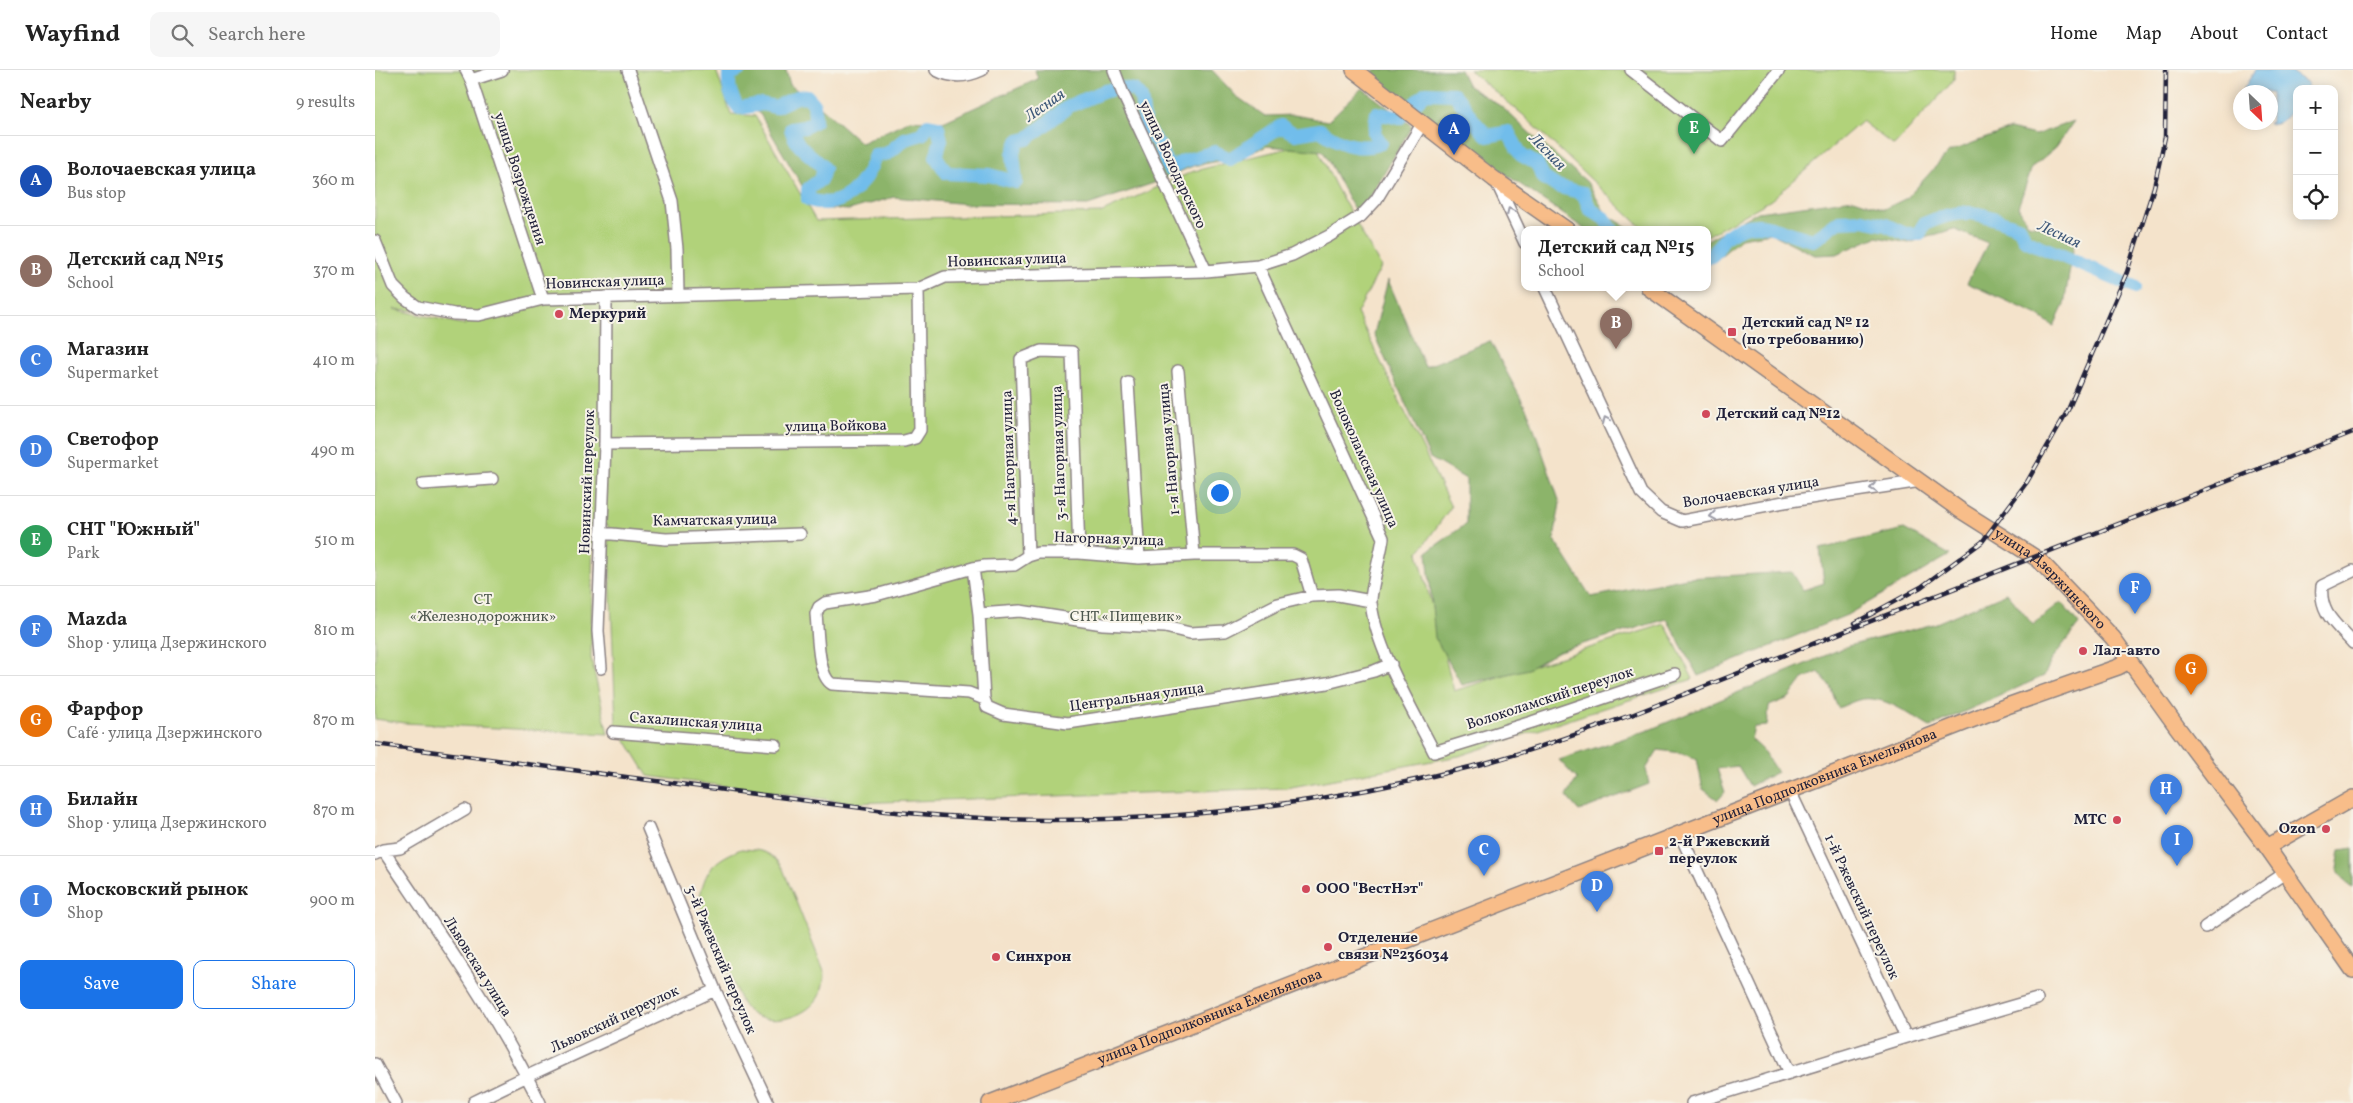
<!DOCTYPE html>
<html lang="en">
<head>
<meta charset="utf-8">
<style>
  body { margin:0; font-family:Vollkorn,serif; background:#f6f6f6; color:#222 }
  .controls { position:absolute; right:15px; top:15px; display:grid; overflow:hidden; border-radius:10px; box-shadow:0 2px 12px #0003 }
  .controls button { width:45px; height:45px; display:grid; place-items:center; padding:0; border:0; border-bottom:1px solid #e0e0e0; background:#fff; color:#222; font:25px sans-serif }
  .compass { position:absolute; left:1858px; top:15px; width:45px; height:45px; border-radius:50%; background:#fff; box-shadow:0 2px 12px #0003; rotate:155deg }
  .you { position:absolute; left:844px; top:422px; width:18px; height:18px; margin:-12px; border:4px solid #fff; border-radius:50%; background:#1a73e8; box-shadow:0 0 0 8px #1a73e833 }
  .badge { display:grid; place-items:center; width:32px; height:32px; border-radius:50%; background:#1a73e8; color:#fff; font-size:16px; font-weight:700 }
  .pin { position:absolute; translate:-50% -41px; filter:drop-shadow(0 1px 2px #0008) }
  .pin::after { content:''; position:absolute; top:26px; width:18px; height:15px; background:inherit; clip-path:polygon(0 0,100% 0,50% 100%) }
  .popup { position:absolute; left:1146px; top:156px; width:190px; height:65px; box-sizing:border-box; display:grid; place-content:center; border-radius:10px; background:#fff; filter:drop-shadow(0 1px 4px #0005); font-size:16px; white-space:nowrap; color:#767676 }
  .popup b { font-size:19px; color:#222 }
  .popup::after { content:''; position:absolute; left:50%; top:100%; margin-left:-10px; border:10px solid transparent; border-top-color:#fff }
  .list { margin:0; padding:0; list-style:none }
  h2 { display:flex; justify-content:space-between; align-items:center; height:65px; margin:0; padding:0 20px; font-size:21px }
  h2 small { font-size:16px; font-weight:400; color:#767676 }
  .list li { display:grid; grid-template-columns:32px 1fr auto; gap:15px; align-items:center; box-sizing:border-box; height:90px; padding:0 20px; border-top:1px solid #e0e0e0 }
  .list b { display:block; font-size:19px; white-space:nowrap }
  .list p { margin:0; font-size:16px; white-space:nowrap; color:#767676 }
  .list em { font-size:16px; font-style:normal; color:#767676 }
  .actions { display:flex; gap:10px; padding:15px 20px }
  .actions a { flex:1; padding:11px 0; border:1px solid #1a73e8; border-radius:10px; text-align:center; font-size:18px; color:#1a73e8 }
  .actions .main { background:#1a73e8; color:#fff }
  .icon { flex:none; width:28px; height:28px; fill:none; stroke:currentColor; stroke-width:2; stroke-linecap:round; stroke-linejoin:round }
  .map { position:relative; flex:none; width:1978px; height:1033px; overflow:hidden }
  header { display:flex; align-items:center; gap:30px; box-sizing:border-box; height:70px; padding:0 25px; background:#fff; border-bottom:1px solid #e0e0e0 }
  header strong { font-size:24px }
  nav { display:flex; gap:28px; margin-inline-start:auto; font-size:18px }
  .search { width:350px; height:45px; background:#f6f6f6; display:flex; align-items:center; gap:12px; box-sizing:border-box; padding:0 18px; border-radius:10px; color:#767676; font-size:19px }
  main { display:flex }
  aside { flex:1; background:#fff }
  .map>svg:first-child { display:block }
</style>
</head>
<body>
<header>
<strong>Wayfind</strong>
<div class="search"><svg class="icon" aria-label="search" viewBox="0 0 24 24"><circle cx="10" cy="10" r="6"/><path d="M15 15l6 6"/></svg>Search here</div>
<nav><a>Home</a><a>Map</a><a>About</a><a>Contact</a></nav>
</header>
<main>
<aside>
<h2>Nearby<small>9 results</small></h2>
<ul class="list">
<li><span class="badge" style="background:#1a4fb4">A</span><div><b>Волочаевская улица</b><p>Bus stop</p></div><em>360 m</em></li>
<li><span class="badge" style="background:#8d6e63">B</span><div><b>Детский сад №15</b><p>School</p></div><em>370 m</em></li>
<li><span class="badge" style="background:#3f7fe0">C</span><div><b>Магазин</b><p>Supermarket</p></div><em>410 m</em></li>
<li><span class="badge" style="background:#3f7fe0">D</span><div><b>Светофор</b><p>Supermarket</p></div><em>490 m</em></li>
<li><span class="badge" style="background:#2e9e5b">E</span><div><b>СНТ &quot;Южный&quot;</b><p>Park</p></div><em>510 m</em></li>
<li><span class="badge" style="background:#3f7fe0">F</span><div><b>Mazda</b><p>Shop · улица Дзержинского</p></div><em>810 m</em></li>
<li><span class="badge" style="background:#e8710a">G</span><div><b>Фарфор</b><p>Café · улица Дзержинского</p></div><em>870 m</em></li>
<li><span class="badge" style="background:#3f7fe0">H</span><div><b>Билайн</b><p>Shop · улица Дзержинского</p></div><em>870 m</em></li>
<li><span class="badge" style="background:#3f7fe0">I</span><div><b>Московский рынок</b><p>Shop</p></div><em>900 m</em></li>
</ul>
<div class="actions"><a class="main">Save</a><a>Share</a></div>
</aside>
<div class="map">
<svg width="1978" height="1033" viewBox="0 0 1978 1033">
  <rect width="100%" height="100%" fill="#f7f3e8"/>
  <filter id="ink" filterUnits="userSpaceOnUse"><feTurbulence type="fractalNoise" baseFrequency=".02" numOctaves="2"/><feDisplacementMap in="SourceGraphic" scale="10" xChannelSelector="R" yChannelSelector="G"/><feConvolveMatrix kernelMatrix="1 2 1 2 8 2 1 2 1" color-interpolation-filters="sRGB"/></filter>
  <filter id="wash" filterUnits="userSpaceOnUse"><feTurbulence type="fractalNoise" baseFrequency=".0096" numOctaves="4" result="noise"/><feDisplacementMap in="SourceGraphic" scale="20" xChannelSelector="R" yChannelSelector="G"/><feGaussianBlur stdDeviation="1.12" result="paint"/><feColorMatrix in="noise" values="0 0 0 0 0 0 0 0 0 0 0 0 0 0 0 0 0 1.4 0 .05"/><feComposite in="paint" operator="in"/></filter>
  <g filter="url(#wash)">
    <rect width="100%" height="100%" fill="#f4e3cb"/>
    <!-- green -->
    <path fill="#b1d27a" stroke="#6a7a5a" fill-rule="evenodd" d="M0 0H341L356 44 380 46 441 151 725 143 819 101 939 72 961 117 1006 197 982 243 1076 437 1043 483 1079 621 1290 554 1318 609 1084 686 911 718 479 733 273 706 241 654 233 455 218 452 216 588 233 664 30 653 0 649ZM19 239 87 244 91 255Z
      M1094 0H1579V10L1519 76 1487 51 1396 130 1332 166V160H1272L1263 154 1147 44Z
      M366 779C387 780 396 781 408 799L450 904C448 914 447 925 439 933 426 948 397 955 378 945 374 942 370 938 367 934L324 831C330 800 337 791 366 779Z"/>
    <!-- forest -->
    <path fill="#8cb46a" stroke="#576b52" d="M350 0H411L415 15 447 38 486 73 535 50 568 52 663 9 660 0H837L861 26 890 46 919 45 953 51 987 18 1037 56 994 129 980 141 948 81 892 76 870 86 818 96 779 113 713 135 593 134 519 127 474 140 440 138 385 44 365 31Z
      M999 0H1085L1093 16 1127 37 1159 67 1212 112 1231 144 1257 160H1211L1116 94 1090 79 996 5Z
      M1699 51 1681 77 1657 97 1643 137 1653 154 1676 158 1699 174 1689 235 1679 256 1661 244 1592 213 1613 173 1578 159 1534 173 1501 167 1462 184 1440 185 1396 163 1366 168 1340 191 1332 194V170L1383 142 1479 129 1509 139 1532 128 1574 82 1635 59 1660 65Z
      M1013 210 1050 297 1115 271 1154 344 1185 433 1179 469 1216 527 1312 508 1417 502 1428 520 1449 513 1445 479 1529 459 1575 485 1472 545 1323 606 1292 549 1184 581 1153 599 1087 615 1060 568 1052 482 1091 454V409L1055 388 999 264Z
      M1632 523 1658 555 1686 532 1704 554 1677 589 1669 606 1555 657C1536 646 1512 626 1488 629 1480 630 1471 635 1463 638L1455 616 1444 602 1428 609 1414 628 1394 636 1392 656 1379 657 1376 669 1387 679 1402 702 1375 716 1363 696 1342 699 1350 722 1343 730 1328 719 1322 689 1306 683 1283 680 1271 699 1274 714 1204 741 1191 726 1202 709 1184 690 1274 660 1473 576 1559 554Z
      M1978 778V818L1974 816 1962 799 1965 780Z"/>
    <!-- water -->
    <path fill="#71bdeb" stroke="#4a7093" d="M1880 0H1913L1933 13 1932 19H1922V34C1914 42 1905 59 1893 53L1896 52V22H1867Z"/>
    <g fill="none" stroke-linecap="round" stroke-linejoin="round">
      <!-- river -->
      <path stroke="#71bdeb" stroke-width="14" d="M364 0 354 5C353 19 356 27 364 38L387 34 400 37 422 27 432 26 439 34 440 51 430 57 416 59C424 83 435 81 449 99L446 109 433 119V129C466 143 491 115 500 85L512 84 530 69 547 64 553 55 563 57 566 70 561 87 572 103 614 105 641 112 638 84 643 71 652 69 694 36 730 21 746 18 759 20 766 28 770 57 783 74 794 99 809 91 840 82 855 89 906 56 920 64 945 60C963 73 984 82 1006 73L999 63 1002 43 1024 48 1051 23 1079 24C1092 39 1098 54 1113 66L1133 62 1146 85 1162 94 1169 108 1181 116 1208 123 1215 139 1230 149 1237 160
        M1332 188C1343 185 1343 172 1352 166 1384 142 1406 164 1439 170L1464 151 1488 150 1511 155 1530 164H1545L1549 154C1591 135 1605 143 1645 158L1650 170 1759 217"/>
    </g>
  </g>
  <g filter="url(#ink)">
    <g fill="none" stroke-linecap="round" stroke-linejoin="round">
      <!-- minor casing -->
      <g stroke="#8b8283" stroke-width="14">
        <path id="minor" d="M91 0 96 10 168 229
          M253 0 297 131 302 179 303 225
          M561 0C576 8 592 7 607 0
          M739 0 748 24 831 201
          M1256 0 1347 71 1404 0
          M96 10 127 0
          M1121 111 1150 173
          M0 171 18 216 30 228 43 237 79 244 104 245 168 229 543 219 570 207 831 201 883 196 917 185 954 166 986 146 1001 130 1047 54
          M883 196 1008 468C1006 485 995 520 996 533 1001 579 1038 640 1059 682L1157 652 1300 604
          M1170 218 1266 423 1286 442 1307 451 1409 432 1546 411
          M803 301 819 485
          M753 313 764 488
          M230 374 529 371 540 368 545 360 543 219
          M48 414 117 409
          M226 463 291 469 425 464
          M653 486 646 289 666 281 697 282 704 483
          M598 498 604 544 609 629 612 637 628 644 693 653 952 613 999 601 1016 594
          M1978 501 1947 516C1944 543 1961 554 1978 573
          M604 544 645 541 728 554 790 557 815 563 850 561 903 534 937 526 963 525 996 531
          M226 598 223 561 230 374 231 227
          M609 629 594 623 457 614C442 606 443 561 441 544L444 537 450 533 501 525 598 498 610 496 639 495 653 486 663 483H704L764 488 819 485H918L926 489 937 526
          M238 662 401 675
          M1415 721 1531 967
          M273 758 340 920 393 1033
          M1305 764 1415 1003
          M8 780C63 862 122 944 165 1033
          M0 784 8 780 25 778 90 740
          M1830 857 1910 803
          M0 994 21 1033
          M99 1032C178 992 260 958 340 920
          M1317 1033 1531 967 1662 929"/>
      </g>
      <!-- major casing -->
      <g stroke="#8b8283" stroke-width="18">
        <g id="major">
          <path d="M979 0 1119 109 1192 160"/>
          <path id="s1" d="M1274 218 1585 440 1664 490 1738 568 1802 657 1892 777 1978 900"/>
          <path d="M1892 777 1978 728"/>
          <path id="s2" d="M615 1033 1632 636 1743 597 1754 591"/>
        </g>
      </g>
      <!-- minor -->
      <use href="#minor" stroke="#fff" stroke-width="11"/>
      <!-- major -->
      <use href="#major" stroke="#f8bd89" stroke-width="15"/>
      <!-- rail casing -->
      <g stroke="#22223b" stroke-width="4.5">
        <path id="rail" d="M1480 553 1546 517 1607 472 1652 412 1693 340 1752 202 1779 117 1790 67 1791 0
          M0 674 510 741C565 746 619 750 674 750 816 750 958 732 1095 697 1151 683 1205 663 1259 644L1978 362"/>
      </g>
      <!-- rail -->
      <use href="#rail" stroke="#f7f3e8" stroke-width="2.5" stroke-dasharray="8" stroke-linecap="butt"/>
    </g>
    <!-- one-way arrows -->
    <defs><path id="oneway-chevron" d="M-2-3.5L2.5 0L-2 3.5" fill="none" stroke-width="1.6" stroke-linecap="round" stroke-linejoin="round" transform="scale(1.25)"/></defs>
    <g stroke="#9c9ca7">
      <use href="#oneway-chevron" transform="translate(1135 141) rotate(-115)"/>
      <use href="#oneway-chevron" transform="translate(1231 350) rotate(-115)"/>
      <use href="#oneway-chevron" transform="translate(1498 418) rotate(171)"/>
      <use href="#oneway-chevron" transform="translate(1338 446) rotate(170)"/>
    </g>
  </g>
  <!-- markers -->
  <g fill="#d1495b" stroke="#f7f3e8" stroke-width="2">
    <circle cx="184" cy="244" r="5"/>
    <rect x="1352" y="257" width="10" height="10" rx="2.5"/>
    <circle cx="1331" cy="344" r="5"/>
    <circle cx="1708" cy="581" r="5"/>
    <circle cx="1742" cy="750" r="5"/>
    <circle cx="1951" cy="759" r="5"/>
    <rect x="1279" y="776" width="10" height="10" rx="2.5"/>
    <circle cx="931" cy="819" r="5"/>
    <circle cx="953" cy="877" r="5"/>
    <circle cx="621" cy="887" r="5"/>
  </g>
  <g text-anchor="middle" dominant-baseline="central" stroke-width="4" stroke-linejoin="round" paint-order="stroke">
    <!-- street labels -->
    <g font-size="15" fill="#22223b" stroke="#f7f3e8">
      <text transform="translate(797 95) rotate(65)">улица Володарского</text>
      <text transform="translate(144 109) rotate(72)">улица Возрождения</text>
      <text transform="translate(632 191) rotate(-2)">Новинская улица</text>
      <text transform="translate(230 213) rotate(-2)">Новинская улица</text>
      <text transform="translate(461 357) rotate(-1)">улица Войкова</text>
      <text transform="translate(795 379) rotate(-95)">1-я Нагорная улица</text>
      <text transform="translate(685 383) rotate(-92)">3-я Нагорная улица</text>
      <text transform="translate(635 388) rotate(-92)">4-я Нагорная улица</text>
      <text transform="translate(988 389) rotate(66)">Волоколамская улица</text>
      <text transform="translate(213 412) rotate(-88)">Новинский переулок</text>
      <text transform="translate(1376 423) rotate(-9)">Волочаевская улица</text>
      <text transform="translate(340 451) rotate(-1)">Камчатская улица</text>
      <text transform="translate(734 470) rotate(2)">Нагорная улица</text>
      <text stroke="none"><textPath href="#s1" startOffset="496">улица Дзержинского</textPath></text>
      <text transform="translate(762 628) rotate(-8)">Центральная улица</text>
      <text transform="translate(1175 629) rotate(-18)">Волоколамский переулок</text>
      <text transform="translate(321 653) rotate(4)">Сахалинская улица</text>
      <text stroke="none"><textPath href="#s2" startOffset="896">улица Подполковника Емельянова</textPath></text>
      <text transform="translate(1486 837) rotate(65)">1-й Ржевский переулок</text>
      <text transform="translate(345 890) rotate(67)">3-й Ржевский переулок</text>
      <text transform="translate(102 897) rotate(58)">Львовская улица</text>
      <text stroke="none"><textPath href="#s2" startOffset="236">улица Подполковника Емельянова</textPath></text>
      <text transform="translate(240 950) rotate(-25)">Львовский переулок</text>
    </g>
    <!-- poi labels -->
    <g font-size="15" font-weight="bold" fill="#22223b" stroke="#f7f3e8" text-anchor="start">
      <text x="194" y="244">Меркурий</text>
      <text x="1367" y="253">Детский сад № 12<tspan x="1367" dy="17">(по требованию)</tspan></text>
      <text x="1341" y="344">Детский сад №12</text>
      <text x="1718" y="581">Лал-авто</text>
      <text x="1732" y="750" text-anchor="end">МТС</text>
      <text x="1941" y="759" text-anchor="end">Ozon</text>
      <text x="1294" y="772">2-й Ржевский<tspan x="1294" dy="17">переулок</tspan></text>
      <text x="941" y="819">ООО "ВестНэт"</text>
      <text x="963" y="868">Отделение<tspan x="963" dy="17">связи №236034</tspan></text>
      <text x="631" y="887">Синхрон</text>
    </g>
    <!-- park labels -->
    <g font-size="15" fill="#4d574e" stroke="#f7f3e8">
      <text x="108" y="530">СТ<tspan x="108" dy="17">«Железнодорожник»</tspan></text>
      <text x="751" y="547">СНТ «Пищевик»</text>
    </g>
    <!-- water labels -->
    <g font-size="16" font-style="italic" fill="#3e5879" stroke="#f7f3e8">
      <text transform="translate(670 36) rotate(-35)">Лесная</text>
      <text transform="translate(1172 82) rotate(46)">Лесная</text>
      <text transform="translate(1684 165) rotate(25)">Лесная</text>
    </g>
  </g>
</svg>
<div class="controls">
<button>+</button>
<button>−</button>
<button><svg class="icon" aria-label="locate" viewBox="0 0 24 24"><circle cx="12" cy="12" r="6"/><path d="M12 2v4M12 18v4M2 12h4M18 12h4"/></svg></button>
</div>
<svg class="compass" viewBox="-18 -18 36 36"><path d="M0-13l5 13h-10z" fill="#e53935"/><path d="M0 13l5-13h-10z" fill="#767676"/></svg>
<div class="you"></div>
<div class="pin badge" style="left:1079px;top:85px;background:#1a4fb4">A</div>
<div class="pin badge" style="left:1241px;top:279px;background:#8d6e63">B</div>
<div class="popup"><b>Детский сад №15</b>School</div>
<div class="pin badge" style="left:1109px;top:806px;background:#3f7fe0">C</div>
<div class="pin badge" style="left:1222px;top:842px;background:#3f7fe0">D</div>
<div class="pin badge" style="left:1319px;top:84px;background:#2e9e5b">E</div>
<div class="pin badge" style="left:1760px;top:544px;background:#3f7fe0">F</div>
<div class="pin badge" style="left:1816px;top:625px;background:#e8710a">G</div>
<div class="pin badge" style="left:1791px;top:745px;background:#3f7fe0">H</div>
<div class="pin badge" style="left:1802px;top:796px;background:#3f7fe0">I</div>
</div>
</main>
</body>
</html>
